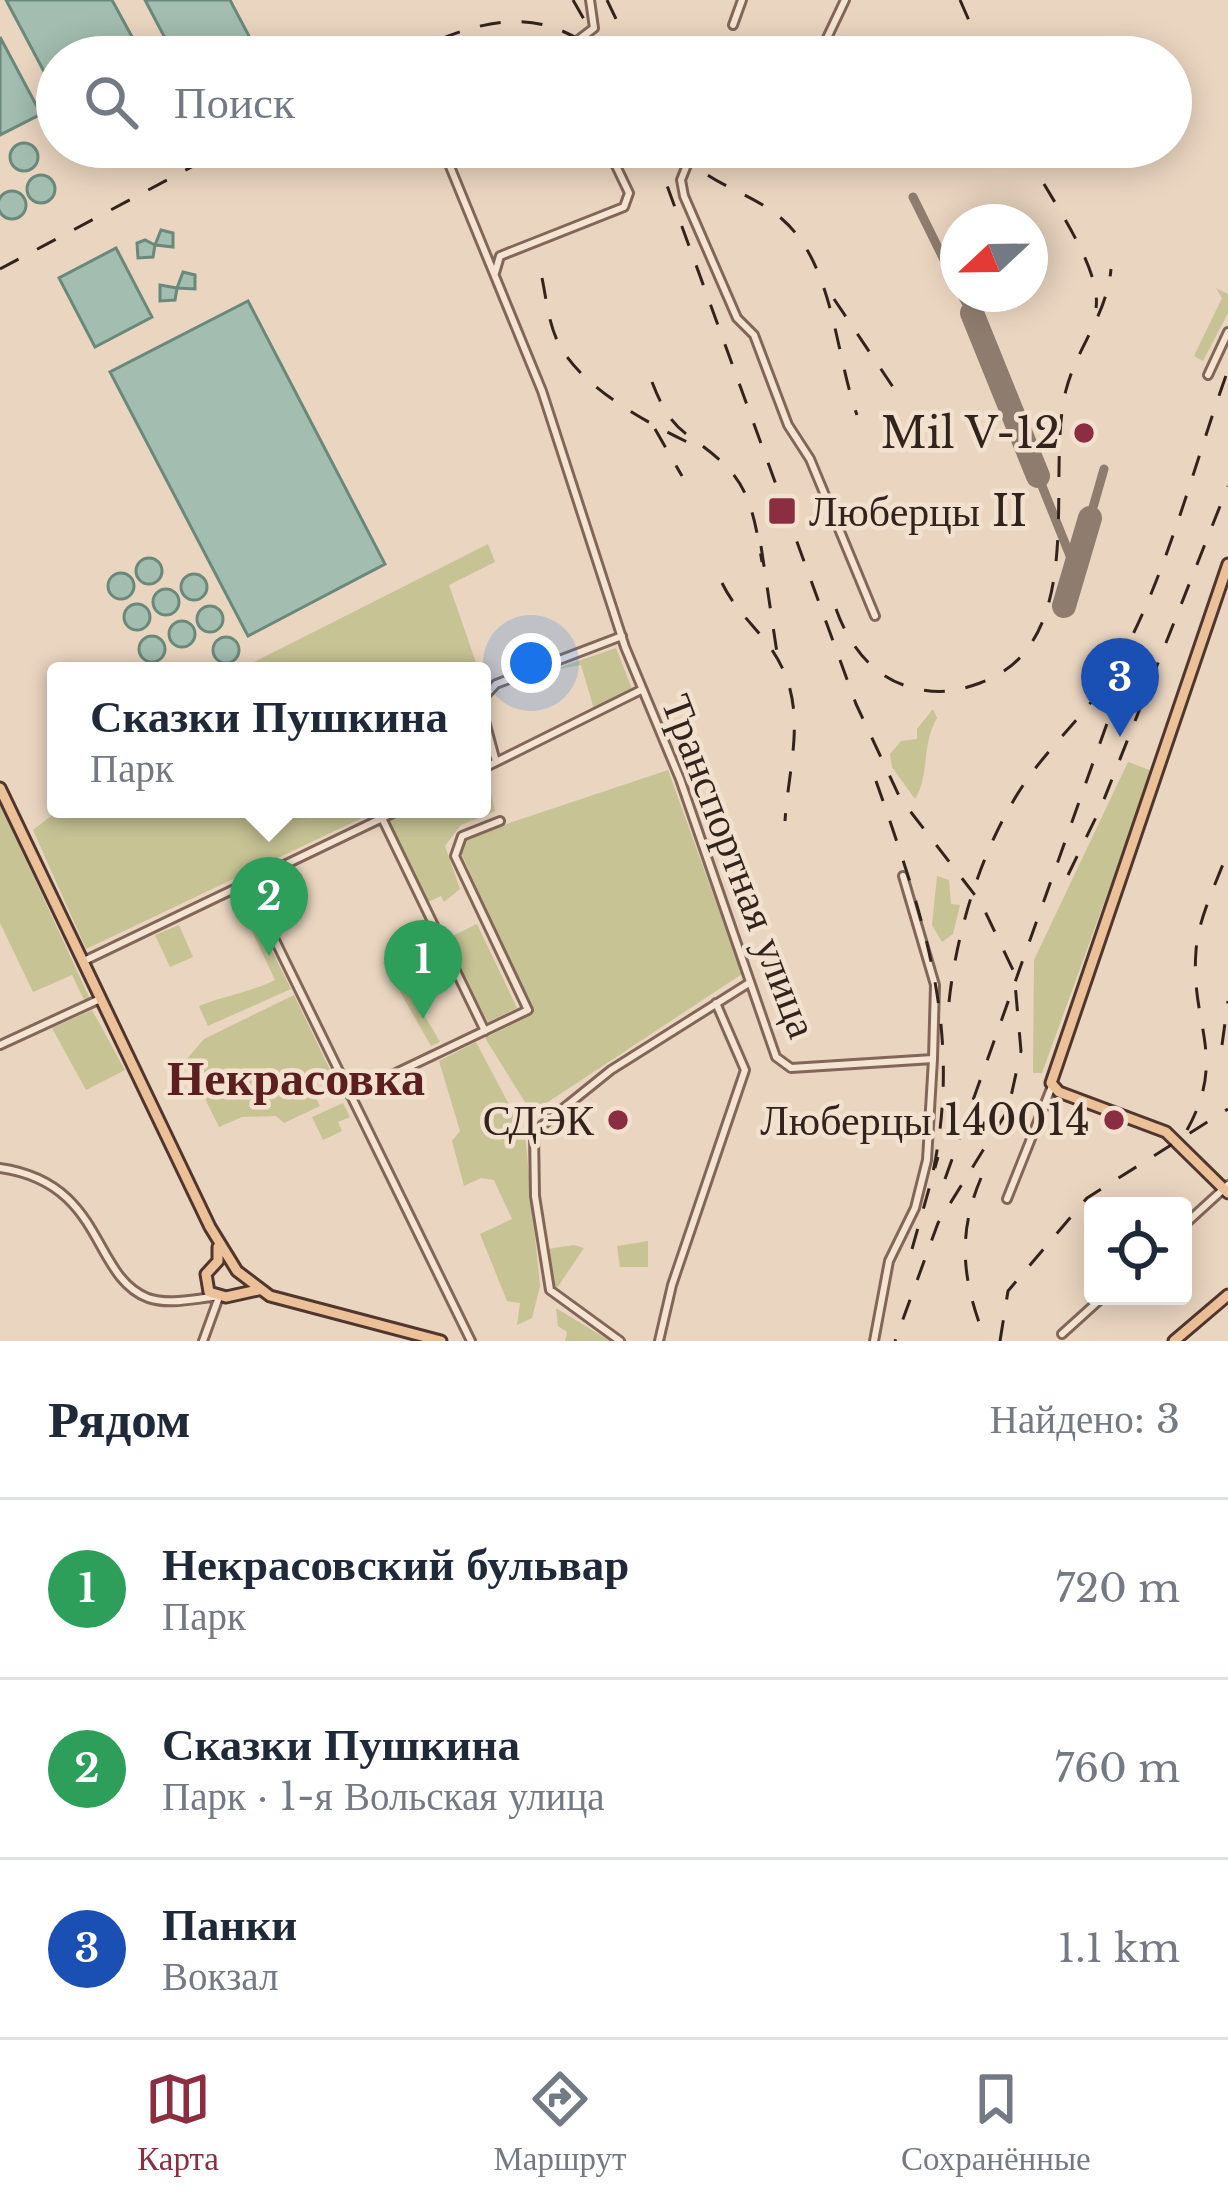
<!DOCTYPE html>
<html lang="ru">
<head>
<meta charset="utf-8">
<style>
  body { margin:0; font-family:"Libre Baskerville",serif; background:#f6f6f7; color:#1f2937 }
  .controls { position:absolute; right:36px; bottom:36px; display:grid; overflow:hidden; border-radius:12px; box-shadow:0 6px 30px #0003 }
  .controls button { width:108px; height:108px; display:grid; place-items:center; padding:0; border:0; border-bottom:3px solid #e0e1e3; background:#fff; color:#1f2937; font:60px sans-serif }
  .compass { position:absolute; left:940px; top:204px; width:108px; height:108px; border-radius:50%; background:#fff; box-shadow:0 6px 30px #0003; rotate:248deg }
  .you { position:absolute; left:531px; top:663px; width:42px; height:42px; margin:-30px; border:9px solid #fff; border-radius:50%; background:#1a73e8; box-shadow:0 0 0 18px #1a73e833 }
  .badge { display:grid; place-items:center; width:78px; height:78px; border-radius:50%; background:#8c2e42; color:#fff; font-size:39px; font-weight:700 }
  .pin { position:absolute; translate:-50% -99px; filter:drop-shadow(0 3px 6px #0008) }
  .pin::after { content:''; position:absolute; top:63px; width:42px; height:36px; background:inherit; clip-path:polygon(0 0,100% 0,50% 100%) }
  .popup { position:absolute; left:47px; top:662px; width:444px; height:156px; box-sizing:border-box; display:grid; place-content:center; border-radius:12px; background:#fff; filter:drop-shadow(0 3px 9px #0005); font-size:39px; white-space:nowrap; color:#747a83 }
  .popup b { font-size:45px; color:#1f2937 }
  .popup::after { content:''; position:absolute; left:50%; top:100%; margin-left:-24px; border:24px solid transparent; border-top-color:#fff }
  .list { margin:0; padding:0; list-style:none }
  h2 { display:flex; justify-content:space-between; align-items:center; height:156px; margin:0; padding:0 48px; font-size:51px }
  h2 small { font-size:39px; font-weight:400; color:#747a83 }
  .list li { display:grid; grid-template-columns:78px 1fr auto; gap:36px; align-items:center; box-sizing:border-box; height:180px; padding:0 48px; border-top:3px solid #e0e1e3 }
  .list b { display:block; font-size:45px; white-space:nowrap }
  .list p { margin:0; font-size:39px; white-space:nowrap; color:#747a83 }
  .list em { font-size:39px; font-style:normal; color:#747a83 }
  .icon { flex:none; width:66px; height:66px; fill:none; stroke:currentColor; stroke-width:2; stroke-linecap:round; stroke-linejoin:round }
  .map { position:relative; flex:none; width:1228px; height:1341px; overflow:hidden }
  .search { position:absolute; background:#fff; box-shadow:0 6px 30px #0003; left:36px; right:36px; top:36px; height:132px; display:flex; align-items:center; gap:30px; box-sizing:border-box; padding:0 42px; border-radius:66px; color:#747a83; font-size:45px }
  .sheet { height:696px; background:#fff }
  nav { display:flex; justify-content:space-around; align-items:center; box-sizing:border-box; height:168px; border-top:3px solid #e0e1e3; background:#fff; font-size:33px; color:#747a83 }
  nav a { display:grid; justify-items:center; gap:6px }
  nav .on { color:#8c2e42 }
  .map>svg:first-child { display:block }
</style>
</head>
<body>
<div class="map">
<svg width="1228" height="1341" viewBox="0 0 1228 1341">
  <rect width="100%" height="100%" fill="#ead5c0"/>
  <!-- green -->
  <path fill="#c7c395" d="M1216 288 1228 294V313L1203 361 1194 356 1222 298Z
    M488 544 495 562 449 585 479 671H236Z
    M616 648 632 689 594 709 581 665 549 671Z
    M933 709 937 718C921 745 930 776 915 799L892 767 890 754 901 741 917 739V729Z
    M1128 762 1152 771 1042 1073H1033L1034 960Z
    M668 770 742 974 536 1110 528 1107 485 1038 533 1014 459 848 465 838Z
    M486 772 495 811 461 825 445 846 460 889 444 902 441 896 426 903 388 822 411 809H482Z
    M0 804 90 999 85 1002 72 975 33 992 0 923Z
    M60 809H381L86 949 33 830Z
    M937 876 949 880 951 904 960 905 953 934 942 942 932 925Z
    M477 924 517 1008 488 1022 446 939Z
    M179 925 193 957 170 967 155 935Z
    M260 927 291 989 208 1026 199 1006C225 995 249 993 275 980L252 931Z
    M392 959 440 1042 431 1046 383 962Z
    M294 995 331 1072 308 1083 320 1106 284 1123 276 1116 242 1117 219 1127 186 1060 204 1039Z
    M92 1010 125 1070 86 1090 52 1028Z
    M476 1042 525 1135 540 1286 532 1318 517 1325 520 1303 507 1301 480 1234 512 1219 494 1180 481 1178 464 1186 452 1141 460 1131 439 1061Z
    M343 1103 350 1117 338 1122 342 1131 323 1140 312 1117Z
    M648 1241V1267H620L617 1246Z
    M574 1245 584 1248 557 1288 551 1285 548 1249Z
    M556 1308 610 1341H565L567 1332 558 1326Z"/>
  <!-- water -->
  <path fill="#a3bdb0" stroke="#6b897b" stroke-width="3" d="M6 0H112L143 57H57V96Z
    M145 0H230L260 57H175Z
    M0 37 41 114 0 135Z
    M10 157a14 14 0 1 1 28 0a14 14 0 1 1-28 0Z
    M27 189a14 14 0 1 1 28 0a14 14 0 1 1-28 0Z
    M-2 205a14 14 0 1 1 28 0a14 14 0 1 1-28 0Z
    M161 230 173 233V247L155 245 153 257 138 258 137 243 145 240 155 245Z
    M116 248 152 317 95 347 59 278Z
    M183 272 195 275V289L177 288 175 300 160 301V285L177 288Z
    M248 301 385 564 248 636 110 372Z
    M136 571a13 13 0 1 1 26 0a13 13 0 1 1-26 0Z
    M108 586a13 13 0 1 1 26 0a13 13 0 1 1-26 0Z
    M181 587a13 13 0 1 1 26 0a13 13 0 1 1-26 0Z
    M153 602a13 13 0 1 1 26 0a13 13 0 1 1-26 0Z
    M124 617a13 13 0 1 1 26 0a13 13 0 1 1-26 0Z
    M197 619a13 13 0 1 1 26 0a13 13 0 1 1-26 0Z
    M169 634a13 13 0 1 1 26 0a13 13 0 1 1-26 0Z
    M139 649a13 13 0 1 1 26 0a13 13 0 1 1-26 0Z
    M213 650a13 13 0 1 1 26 0a13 13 0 1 1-26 0Z"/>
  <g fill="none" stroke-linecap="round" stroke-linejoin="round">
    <!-- taxiway -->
    <path stroke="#8e7c6e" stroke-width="9" d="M913 197 958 288
      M961 294 972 313
      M1038 476 1075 568
      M1090 518 1104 469"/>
    <!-- runway -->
    <path stroke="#8e7c6e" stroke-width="24" d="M972 313 1038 476
      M1064 606 1090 518"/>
    <!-- minor casing -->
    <g stroke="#826659" stroke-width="12">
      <path id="minor" d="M733 25 742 0
        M569 57 573 44 594 28 590 0
        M818 57 845 0
        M442 147 542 391 625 647 680 779 776 1057 791 1068 933 1059 927 1160 915 1208 889 1261 874 1341
        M694 147 681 180 684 196 737 318 754 335 788 425 810 459 875 616
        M495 273 500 256 624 207 629 193 607 147
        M1208 375 1228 332
        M482 699 496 684 622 636
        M482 710 496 762
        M482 769 641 690
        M382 818 485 1031
        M903 876 935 985 933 1059
        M247 883 471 1341
        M82 962 401 809
        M0 1045 100 999
        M350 1095 528 1010 455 856 462 836 500 821
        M0 1168C105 1183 91 1276 148 1298 168 1305 193 1299 213 1297
        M1007 1199 1052 1086
        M1183 1226 1228 1185
        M1062 1334 1104 1296
        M203 1341 219 1297
        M620 1341 550 1290 535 1196 534 1132 611 1070 749 983
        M659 1341 672 1285 745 1070 716 1003"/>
    </g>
    <!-- major casing -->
    <g stroke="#50362e" stroke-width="15">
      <path id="major" d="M1228 564 1051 1083 1059 1092 1166 1132 1228 1193
        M0 788 210 1227 237 1271 270 1296 441 1341
        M218 1247V1261L206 1274 209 1292 226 1297 258 1290
        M1174 1341 1228 1295"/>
    </g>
    <!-- minor -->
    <use href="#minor" stroke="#f6e4d2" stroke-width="6"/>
    <!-- major -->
    <use href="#major" stroke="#ecc199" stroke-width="9"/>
    <!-- rail -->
    <path stroke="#32231d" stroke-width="3" stroke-dasharray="21 21" stroke-linecap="butt" d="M573 0 597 42
      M607 0 634 57
      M960 0 985 57
      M402 57C473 21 539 0 602 57
      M439 57 531 43
      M653 147 856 704 900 798 981 903 1014 972 1021 1051 1008 1110 938 1223 895 1341
      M677 147C705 185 749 190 782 219 834 264 835 354 857 415
      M1024 147C1043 190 1102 264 1096 308
      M0 269 229 147
      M542 278C547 302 549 330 563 351 590 394 657 428 702 449
      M834 299 901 399
      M652 382C674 439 688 429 725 465 752 491 756 527 762 562
      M655 429 682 476
      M761 546 777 653
      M722 583C735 610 756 627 772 650 810 706 789 760 785 821
      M836 609C850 648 876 681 918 689 941 694 958 691 980 683 1092 643 1044 476 1066 390 1077 347 1107 315 1111 269
      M876 781C923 916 963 1028 933 1172
      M1068 875 1101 807 1228 486
      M949 1002C957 927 984 841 1028 778 1057 738 1094 706 1118 663 1167 576 1194 464 1228 370
      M1222 1045 1228 1001
      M1187 1130C1228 1056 1190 1025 1196 951 1198 918 1217 882 1228 851
      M981 1178C956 1237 963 1283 986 1341
      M945 1179 1126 670
      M912 1249 938 1157
      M1000 1341 1008 1291 1087 1198 1228 1109"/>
  </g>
  <!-- markers -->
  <g fill="#8c2e42" stroke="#f2e1cf" stroke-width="4.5">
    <circle cx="1084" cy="433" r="12"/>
    <rect x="767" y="496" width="30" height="30" rx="6"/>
    <circle cx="618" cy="1120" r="12"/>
    <circle cx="1114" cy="1120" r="12"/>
  </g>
  <g text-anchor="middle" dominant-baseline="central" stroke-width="9" stroke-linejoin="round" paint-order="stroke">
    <!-- poi labels -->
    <g font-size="42" fill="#32231d" stroke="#f2e1cf" text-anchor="end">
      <text x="1060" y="433">Mil V-12</text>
      <text x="809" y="511" text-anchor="start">Люберцы II</text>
      <text x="594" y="1120">СДЭК</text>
      <text x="1090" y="1120">Люберцы 140014</text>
    </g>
    <!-- street labels -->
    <g font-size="42" fill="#32231d" stroke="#f2e1cf">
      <text transform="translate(740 866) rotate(69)">Транспортная улица</text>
    </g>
    <!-- quarter labels -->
    <g font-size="48" font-weight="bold" fill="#5c1f1f" stroke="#f2e1cf">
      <text x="296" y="1078">Некрасовка</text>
    </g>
  </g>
</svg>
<div class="controls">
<button><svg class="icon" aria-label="locate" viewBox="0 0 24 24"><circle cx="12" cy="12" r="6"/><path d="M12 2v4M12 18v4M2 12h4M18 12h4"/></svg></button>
</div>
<svg class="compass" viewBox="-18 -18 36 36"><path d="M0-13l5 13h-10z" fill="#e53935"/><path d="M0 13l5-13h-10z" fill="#747a83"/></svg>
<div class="you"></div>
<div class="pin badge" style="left:423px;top:1019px;background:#2e9e5b">1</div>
<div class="pin badge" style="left:269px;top:956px;background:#2e9e5b">2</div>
<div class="popup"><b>Сказки Пушкина</b>Парк</div>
<div class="pin badge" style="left:1120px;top:737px;background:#1a4fb4">3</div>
<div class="search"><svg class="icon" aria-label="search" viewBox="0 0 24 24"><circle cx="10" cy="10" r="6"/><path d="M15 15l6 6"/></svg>Поиск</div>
</div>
<section class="sheet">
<h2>Рядом<small>Найдено: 3</small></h2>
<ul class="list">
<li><span class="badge" style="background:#2e9e5b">1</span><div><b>Некрасовский бульвар</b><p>Парк</p></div><em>720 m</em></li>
<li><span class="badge" style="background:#2e9e5b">2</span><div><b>Сказки Пушкина</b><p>Парк · 1-я Вольская улица</p></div><em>760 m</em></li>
<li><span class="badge" style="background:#1a4fb4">3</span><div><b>Панки</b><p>Вокзал</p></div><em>1.1 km</em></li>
</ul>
</section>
<nav>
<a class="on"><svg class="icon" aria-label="map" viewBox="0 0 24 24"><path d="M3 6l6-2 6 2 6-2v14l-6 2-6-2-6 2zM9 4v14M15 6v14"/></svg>Карта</a>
<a><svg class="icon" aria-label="directions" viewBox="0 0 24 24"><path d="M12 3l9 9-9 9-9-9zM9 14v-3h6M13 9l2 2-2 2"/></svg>Маршрут</a>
<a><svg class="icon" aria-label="saved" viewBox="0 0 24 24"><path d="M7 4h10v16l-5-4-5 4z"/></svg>Сохранённые</a>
</nav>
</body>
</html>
